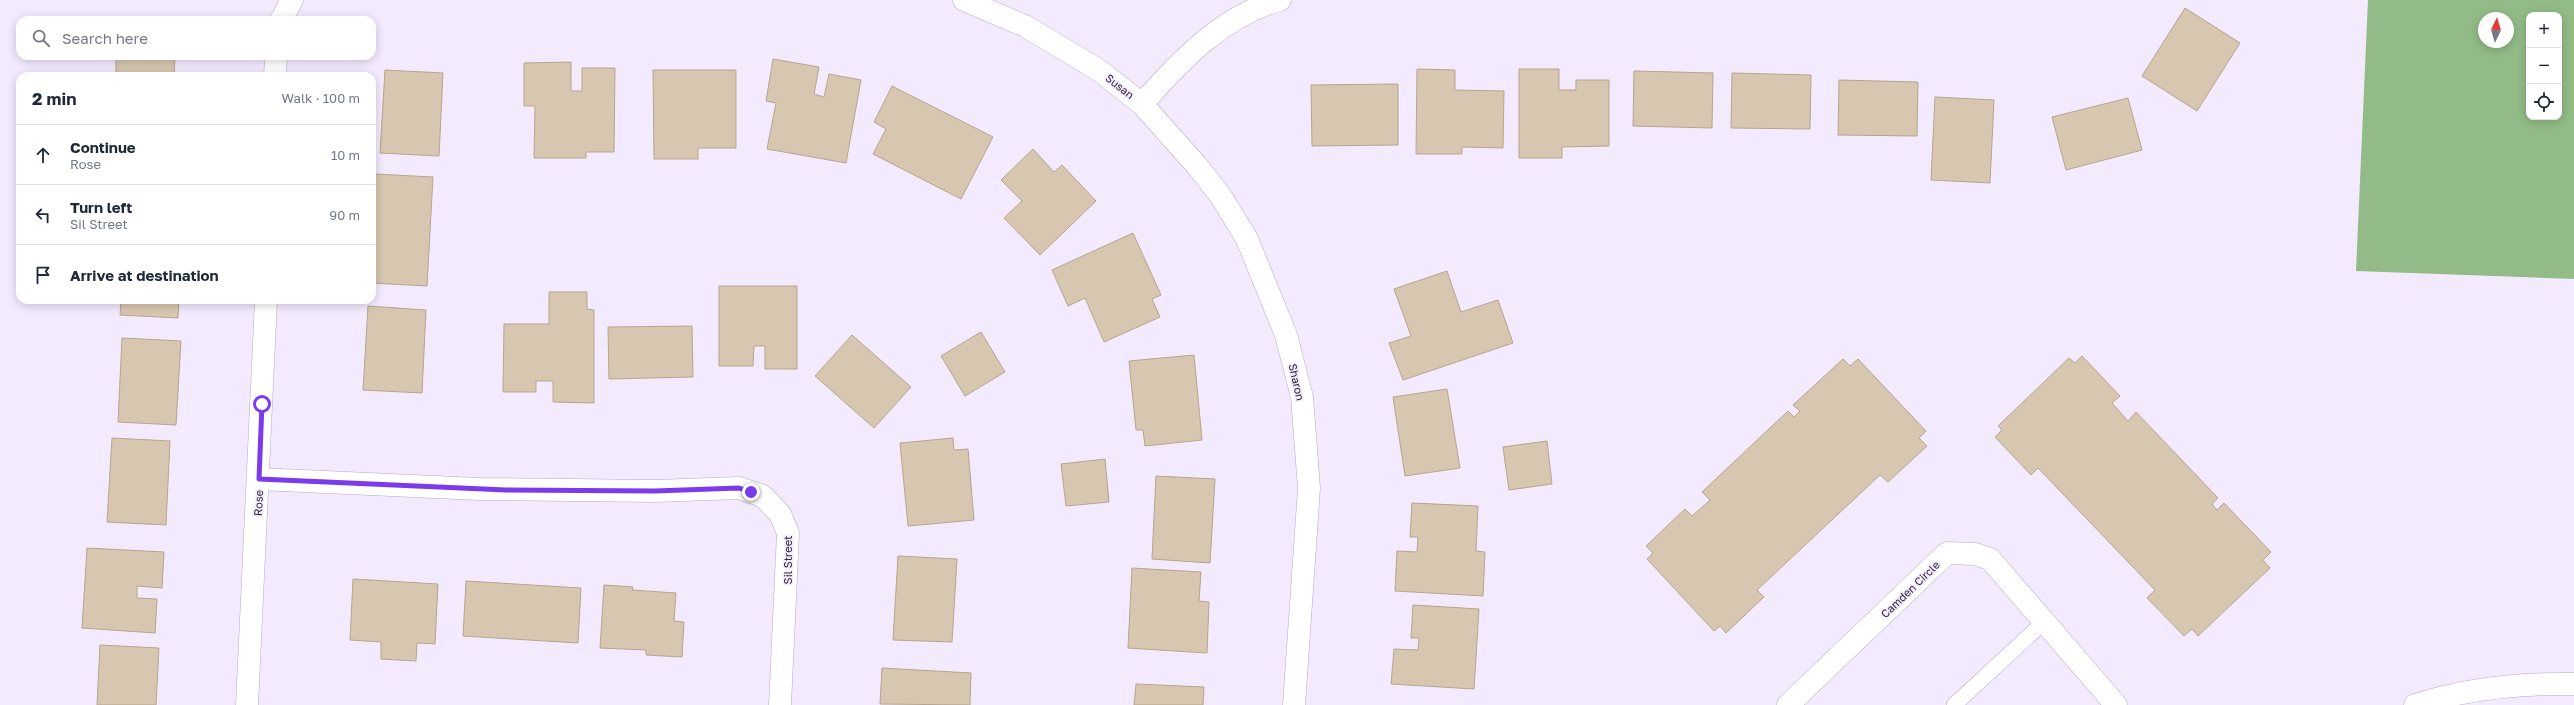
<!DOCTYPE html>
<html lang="en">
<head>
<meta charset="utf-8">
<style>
  body { margin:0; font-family:"Golos Text",sans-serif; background:#f6f6f7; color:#1f2937 }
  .controls { position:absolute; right:12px; top:12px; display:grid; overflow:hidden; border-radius:8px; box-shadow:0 2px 10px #0003 }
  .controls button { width:36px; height:36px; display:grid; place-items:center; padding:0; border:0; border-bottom:1px solid #e0e1e3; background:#fff; color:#1f2937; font:20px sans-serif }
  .compass { position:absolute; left:2478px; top:12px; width:36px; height:36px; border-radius:50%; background:#fff; box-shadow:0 2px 10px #0003; rotate:5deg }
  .stop { position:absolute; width:12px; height:12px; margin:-9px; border:3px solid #7c3aed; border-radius:50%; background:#fff }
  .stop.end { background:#7c3aed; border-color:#fff; box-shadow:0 1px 4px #0008 }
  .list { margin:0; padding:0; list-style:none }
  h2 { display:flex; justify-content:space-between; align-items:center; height:52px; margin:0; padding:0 16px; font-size:17px }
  h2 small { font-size:13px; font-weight:400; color:#747a83 }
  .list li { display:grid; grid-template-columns:26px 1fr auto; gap:12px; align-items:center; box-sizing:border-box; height:60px; padding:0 16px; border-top:1px solid #e0e1e3 }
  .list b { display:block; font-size:15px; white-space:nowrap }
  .list p { margin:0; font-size:13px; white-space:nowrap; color:#747a83 }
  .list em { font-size:13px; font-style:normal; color:#747a83 }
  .icon { flex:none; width:22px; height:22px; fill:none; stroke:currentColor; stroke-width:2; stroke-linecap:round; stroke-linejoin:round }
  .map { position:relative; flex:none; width:2574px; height:705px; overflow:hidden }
  .search { position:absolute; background:#fff; box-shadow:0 2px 10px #0003; left:16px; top:16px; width:360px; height:44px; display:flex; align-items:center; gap:10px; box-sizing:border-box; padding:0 14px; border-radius:12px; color:#747a83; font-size:15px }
  .panel { position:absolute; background:#fff; box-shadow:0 2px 10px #0003; left:16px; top:72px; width:360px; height:232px; border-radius:12px }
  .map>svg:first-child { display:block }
</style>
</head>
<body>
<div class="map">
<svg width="2574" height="705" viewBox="0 0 2574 705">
  <rect width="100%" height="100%" fill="#f4eafe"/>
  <!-- forest -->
  <path fill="#92bb87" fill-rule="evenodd" d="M2368 0H2574V279L2356 271ZM2529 15H2559V117H2529ZM2484 18H2508V42H2484Z"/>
  <!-- building -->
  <path fill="#d7c7b0" stroke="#b5a58f" d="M2185 8 2240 43 2197 111 2142 76Z
    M116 56H175L174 76H116Z
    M773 59 819 67 814 94 824 97 829 74 861 80 846 163 767 149 776 103 766 101Z
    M571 62V91H582V68H615L614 152H586V158H534L535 106H524V63Z
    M1417 69 1455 70V90L1504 91 1503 148 1462 147V154H1416Z
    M1519 69H1559V90H1576V80H1609V146L1562 147V158H1519Z
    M385 70 443 73 439 156 380 153Z
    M653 70H736V148H698V159H654Z
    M1634 71 1713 73 1712 128 1633 126Z
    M1732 73 1811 75 1810 129 1731 128Z
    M1839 80 1918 82 1917 136 1838 135Z
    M1398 84V145L1312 146 1311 85Z
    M892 86 993 137 961 199 873 154 886 129 874 122Z
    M1935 97 1994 100 1990 183 1931 180Z
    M2128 98 2142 150 2066 170 2052 117Z
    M1033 149 1054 172 1062 165 1096 201 1040 255 1004 218 1022 201 1001 180Z
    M375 174 433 177 427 286 372 283Z
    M1133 233 1161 295 1152 299 1160 317 1104 342 1085 298 1068 306 1052 270Z
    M1447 271 1461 312 1498 300 1513 343 1403 380 1389 343 1411 336 1394 289Z
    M719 286H797V369H765V346H754L753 366H719Z
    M549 292H587V309L594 310V403L553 402V381H536V392H503L504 324H549Z
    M121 300H179L178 318 120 315Z
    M368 306 426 310 422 393 363 390Z
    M692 326 693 377 609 379 608 327Z
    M981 332 1005 372 965 396 941 356Z
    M852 335 911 387 874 428 815 376Z
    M122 338 181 341 176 425 118 422Z
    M1194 355 1202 440 1145 446 1143 430H1136L1129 361Z
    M2082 356 2120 396 2112 403 2128 421 2136 412 2218 498 2212 504 2217 510 2224 503 2271 552 2263 560 2270 568 2198 636 2192 629 2184 636 2147 598 2155 590 2038 468 2031 475 1995 437 2002 430 1998 426 2069 358 2075 363Z
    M1843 359 1850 366 1858 359 1926 431 1919 438 1927 446 1888 482 1880 475 1757 590 1764 597 1726 633 1720 626 1714 631 1647 559 1653 553 1646 546 1685 509 1692 516 1710 500 1702 492 1788 411 1794 417 1800 411 1793 405Z
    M1447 389 1460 468 1405 476 1393 397Z
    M112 438 170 441 166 525 107 522Z
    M953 438 954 450 968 449 974 520 908 526 900 443Z
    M1547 441 1552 484 1509 490 1503 447Z
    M1105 459 1109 502 1066 506 1061 464Z
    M1156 476 1215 479 1210 563 1152 559Z
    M1412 503 1478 506 1476 551 1485 552 1483 596 1395 591 1397 551 1417 552 1418 537H1410Z
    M87 548 164 552 162 588 137 586V598L157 599 155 633 82 628Z
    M898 556 957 559 952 642 893 640Z
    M1132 568 1201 572 1199 601 1209 602 1207 653 1128 648Z
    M353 579 438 584 435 644 417 643 416 661 381 659V642L350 640Z
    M466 581 581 588 578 643 463 636Z
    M604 585 633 587 632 590 676 593 674 621 684 622 682 657 646 655V650L600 648Z
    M1413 605 1479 609 1474 689 1391 684 1394 649 1418 650 1419 638H1411Z
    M100 645 159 648 156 705H97Z
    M882 668 971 673 970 705 880 704Z
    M1136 684 1204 687 1203 705H1134Z"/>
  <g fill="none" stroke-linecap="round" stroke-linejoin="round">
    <!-- service casing -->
    <g stroke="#b6aac2" stroke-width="16">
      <path id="service" d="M1954 705 2044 622"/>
    </g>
    <!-- minor casing -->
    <g stroke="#b6aac2" stroke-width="23">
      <path id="minor" d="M964 0 1025 26 1097 69 1142 104 1198 167 1220 195 1247 239 1286 335 1302 397 1309 488 1294 705
        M281 20 292 0
        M275 76 276 56
        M1142 104C1179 62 1223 15 1280 0
        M259 479 479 489 655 491 739 488 763 496 780 514 788 533 780 705
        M247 705 266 300
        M1788 705 1947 553 1975 554 1990 559 2116 705
        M2415 705C2465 689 2522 683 2574 684"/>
    </g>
    <!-- service -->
    <use href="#service" stroke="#fff" stroke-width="15"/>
    <!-- minor -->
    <use href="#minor" stroke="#fff" stroke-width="22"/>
  </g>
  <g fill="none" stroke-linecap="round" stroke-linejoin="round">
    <!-- route -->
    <path stroke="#7c3aed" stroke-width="5" d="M262 404 259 479 506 490 655 491 739 488 751 492"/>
  </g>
  <g text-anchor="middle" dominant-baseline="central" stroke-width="3.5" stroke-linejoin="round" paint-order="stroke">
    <!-- street labels -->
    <g font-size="11" fill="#2e2a33" stroke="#f4eafe">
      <text transform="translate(1120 86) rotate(38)">Susan</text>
      <text transform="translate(1297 382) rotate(77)">Sharon</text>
      <text transform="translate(258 503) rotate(-87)">Rose</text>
      <text transform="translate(787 560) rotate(-90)">Sil Street</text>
      <text transform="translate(1910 589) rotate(-44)">Camden Circle</text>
    </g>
  </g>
</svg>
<div class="controls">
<button>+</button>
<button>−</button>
<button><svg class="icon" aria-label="locate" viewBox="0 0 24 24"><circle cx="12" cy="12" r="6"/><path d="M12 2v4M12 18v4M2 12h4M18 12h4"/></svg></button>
</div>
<svg class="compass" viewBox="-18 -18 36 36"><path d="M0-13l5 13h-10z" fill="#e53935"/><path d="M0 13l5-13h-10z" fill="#747a83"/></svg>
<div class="stop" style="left:262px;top:404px"></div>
<div class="stop end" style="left:751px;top:492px"></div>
<div class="search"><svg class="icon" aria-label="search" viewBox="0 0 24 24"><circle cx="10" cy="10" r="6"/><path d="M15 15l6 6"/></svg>Search here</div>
<section class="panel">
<h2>2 min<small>Walk · 100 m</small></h2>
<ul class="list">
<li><svg class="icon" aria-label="ahead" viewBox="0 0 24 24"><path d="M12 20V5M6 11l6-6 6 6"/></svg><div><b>Continue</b><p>Rose</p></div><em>10 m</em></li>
<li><svg class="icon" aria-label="left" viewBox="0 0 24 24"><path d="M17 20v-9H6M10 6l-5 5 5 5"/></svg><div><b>Turn left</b><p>Sil Street</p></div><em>90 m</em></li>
<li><svg class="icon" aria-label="arrive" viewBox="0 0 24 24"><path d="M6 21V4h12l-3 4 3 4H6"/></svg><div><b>Arrive at destination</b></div></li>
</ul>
</section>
</div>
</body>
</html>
